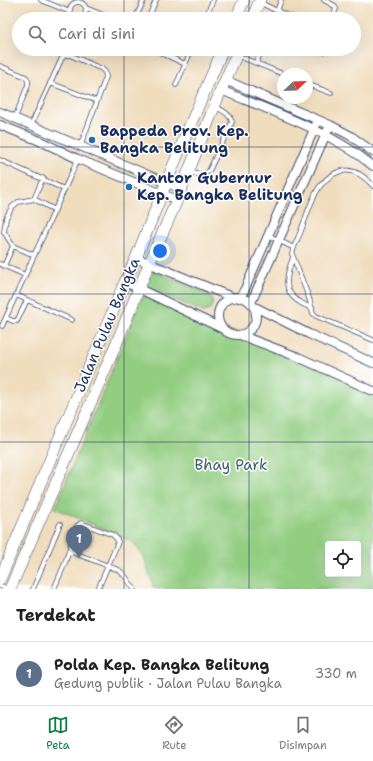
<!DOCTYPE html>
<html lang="id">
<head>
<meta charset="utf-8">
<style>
  body { margin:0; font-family:"Shantell Sans",sans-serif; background:#f6f6f6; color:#222 }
  .controls { position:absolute; right:12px; bottom:12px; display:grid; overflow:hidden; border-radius:4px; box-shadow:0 4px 16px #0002 }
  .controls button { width:36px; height:36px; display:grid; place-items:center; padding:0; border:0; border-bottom:1px solid #e0e0e0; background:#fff; color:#222; font:20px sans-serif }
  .compass { position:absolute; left:277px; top:68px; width:36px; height:36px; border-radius:50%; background:#fff; box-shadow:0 4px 16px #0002; rotate:67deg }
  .you { position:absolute; left:160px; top:251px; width:14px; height:14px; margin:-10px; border:3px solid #fff; border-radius:50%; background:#1a73e8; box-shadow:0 0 0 6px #1a73e833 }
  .badge { display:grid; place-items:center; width:26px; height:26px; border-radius:50%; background:#0b8043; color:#fff; font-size:13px; font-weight:700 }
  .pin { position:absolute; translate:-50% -33px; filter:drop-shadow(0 1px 2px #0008) }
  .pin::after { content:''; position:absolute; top:21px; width:14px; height:12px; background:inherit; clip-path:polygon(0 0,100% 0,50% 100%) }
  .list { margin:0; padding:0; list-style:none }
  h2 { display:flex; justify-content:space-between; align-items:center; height:52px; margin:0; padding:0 16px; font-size:17px }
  h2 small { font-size:13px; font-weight:400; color:#767676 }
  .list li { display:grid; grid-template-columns:26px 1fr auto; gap:12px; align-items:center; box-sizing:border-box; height:64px; padding:0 16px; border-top:1px solid #e0e0e0 }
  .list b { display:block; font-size:15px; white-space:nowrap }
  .list p { margin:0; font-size:13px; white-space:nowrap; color:#767676 }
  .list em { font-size:13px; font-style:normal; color:#767676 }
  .icon { flex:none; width:22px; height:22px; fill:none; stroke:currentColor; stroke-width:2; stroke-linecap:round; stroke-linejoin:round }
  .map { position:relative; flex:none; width:373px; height:589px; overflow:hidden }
  .search { position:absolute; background:#fff; box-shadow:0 4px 16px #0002; left:12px; right:12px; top:12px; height:44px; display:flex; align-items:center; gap:10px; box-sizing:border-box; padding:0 14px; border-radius:22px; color:#767676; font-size:15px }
  .sheet { height:116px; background:#fff }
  nav { display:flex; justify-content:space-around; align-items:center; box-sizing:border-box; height:56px; border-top:1px solid #e0e0e0; background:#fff; font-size:11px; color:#767676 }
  nav a { display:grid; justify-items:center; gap:2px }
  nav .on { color:#0b8043 }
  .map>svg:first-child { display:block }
</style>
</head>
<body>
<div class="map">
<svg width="373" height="589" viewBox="0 0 373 589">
  <rect width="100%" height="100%" fill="#fff"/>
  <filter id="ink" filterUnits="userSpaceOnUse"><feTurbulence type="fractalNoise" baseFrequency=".025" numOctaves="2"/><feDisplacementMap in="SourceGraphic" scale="8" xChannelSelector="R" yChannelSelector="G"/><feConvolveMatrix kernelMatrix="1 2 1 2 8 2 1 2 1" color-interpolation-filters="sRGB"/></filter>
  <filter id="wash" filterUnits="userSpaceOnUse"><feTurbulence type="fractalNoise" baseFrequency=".012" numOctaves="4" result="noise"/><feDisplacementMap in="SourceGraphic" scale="16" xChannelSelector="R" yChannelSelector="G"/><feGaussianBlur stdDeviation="0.9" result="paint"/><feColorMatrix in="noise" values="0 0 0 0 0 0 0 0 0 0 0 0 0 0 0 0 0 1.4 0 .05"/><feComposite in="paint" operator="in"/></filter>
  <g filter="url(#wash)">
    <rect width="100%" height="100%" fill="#f0ddbe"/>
    <!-- green -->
    <path fill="#93cd82" stroke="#577e70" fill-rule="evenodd" d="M151 270 209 294C216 301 213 311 203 312L144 286Z
      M143 295 373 389V589H154L144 557 133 542 55 508ZM328 544H358V574H328Z"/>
  </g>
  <g filter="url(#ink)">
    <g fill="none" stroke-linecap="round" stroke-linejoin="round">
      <!-- lane casing -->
      <g stroke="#3b496c" stroke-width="5.5">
        <path id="lane" d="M41 0 70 12
          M324 0 335 6 336 9 332 19
          M70 10a8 8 0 1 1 16 0a8 8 0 1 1-16 0Z
          M259 2 277 11 281 0
          M86 8 113 19
          M277 11 297 19
          M135 19 144 0
          M148 19 156 0
          M205 19 213 0
          M153 49 185 64
          M180 49 190 53
          M316 49 323 52
          M236 55 283 74
          M256 63 262 49
          M0 66 26 77 28 81V85L15 118
          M50 83 97 101
          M307 84 331 93
          M176 85 192 49
          M31 125 62 58 65 55H70L102 69 105 72 106 77 80 147
          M0 160 64 189
          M189 172C197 174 202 177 209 171L232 122C230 113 222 111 215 106
          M373 186C356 166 338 165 321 185 312 196 307 215 302 228 299 237 294 245 292 254L309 298 313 313 316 316 373 340
          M34 199 43 178
          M268 235 294 248
          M34 255 13 246 4 232 6 218 12 207 18 202 34 199 55 210
          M293 258C282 284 285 298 312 308
          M0 264 25 275
          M4 266 13 246
          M16 295 72 320
          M6 318 13 321H17L27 300
          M2 326 78 159
          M69 551 119 570 125 576 134 589
          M0 586 9 589
          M33 589 60 524
          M54 589 65 563 77 526 81 523 113 535 117 539 118 542 98 589"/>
      </g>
      <!-- street casing -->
      <g stroke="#3b496c" stroke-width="10">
        <path id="street" d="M225 80 330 125 351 136 373 152
          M221 90C271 111 331 131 373 166
          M0 112 181 189
          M0 125 40 141 78 159 177 200
          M136 258 234 298
          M125 282 223 329
          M218 316a19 19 0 1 1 38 0a19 19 0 1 1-38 0Z
          M239 298 245 289 318 120
          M251 303 330 125
          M253 306 309 334 373 363
          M240 335 298 357 373 391"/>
      </g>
      <!-- secondary casing -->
      <g stroke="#3b496c" stroke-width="12">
        <path id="secondary" d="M236 19 244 0
          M252 19 260 0
          M0 579 125 282 136 258 184 139 223 49
          M10 589 117 342 149 264 177 200 221 90 239 49"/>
      </g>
      <!-- lane -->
      <use href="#lane" stroke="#fff" stroke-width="4"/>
      <!-- street -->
      <use href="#street" stroke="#fff" stroke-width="8"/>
      <!-- secondary -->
      <use href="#secondary" stroke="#fff" stroke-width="11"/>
    </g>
  </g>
  <!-- grid -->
  <path fill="none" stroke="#1b2f5e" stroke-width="1" stroke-opacity="0.55" d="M124 0V19M249 0V19M124 49V589M249 49V589M0 147H373M0 294H373M0 442H373"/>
  <!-- markers -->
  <g fill="#1f6fb2" stroke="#fff" stroke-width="1.5">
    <circle cx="92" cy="140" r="4"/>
    <circle cx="129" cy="187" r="4"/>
  </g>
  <g text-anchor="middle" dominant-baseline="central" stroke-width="3" stroke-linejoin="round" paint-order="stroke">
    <!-- poi labels -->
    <g font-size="15" font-weight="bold" fill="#1b2f5e" stroke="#fff" text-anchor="start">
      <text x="100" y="131">Bappeda Prov. Kep.<tspan x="100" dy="17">Bangka Belitung</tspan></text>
      <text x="137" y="178">Kantor Gubernur<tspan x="137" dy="17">Kep. Bangka Belitung</tspan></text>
    </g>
    <!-- street labels -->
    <g font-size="15" fill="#1b2f5e" stroke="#fff">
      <text transform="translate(107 325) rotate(-67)">Jalan Pulau Bangka</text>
    </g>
    <!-- park labels -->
    <g font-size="15" fill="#3f5e69" stroke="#fff">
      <text x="231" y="465">Bhay Park</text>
    </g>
  </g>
</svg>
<div class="controls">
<button><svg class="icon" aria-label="locate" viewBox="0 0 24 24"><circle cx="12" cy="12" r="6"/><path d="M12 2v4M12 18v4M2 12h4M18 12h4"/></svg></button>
</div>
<svg class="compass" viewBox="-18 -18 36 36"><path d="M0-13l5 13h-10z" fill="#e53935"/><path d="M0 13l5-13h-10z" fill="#767676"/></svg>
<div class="you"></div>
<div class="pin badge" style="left:79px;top:558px;background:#5c6f8a">1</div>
<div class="search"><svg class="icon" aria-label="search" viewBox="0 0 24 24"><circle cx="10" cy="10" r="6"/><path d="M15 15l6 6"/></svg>Cari di sini</div>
</div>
<section class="sheet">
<h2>Terdekat<small></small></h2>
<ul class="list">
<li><span class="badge" style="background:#5c6f8a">1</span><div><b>Polda Kep. Bangka Belitung</b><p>Gedung publik · Jalan Pulau Bangka</p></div><em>330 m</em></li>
</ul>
</section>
<nav>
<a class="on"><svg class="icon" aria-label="map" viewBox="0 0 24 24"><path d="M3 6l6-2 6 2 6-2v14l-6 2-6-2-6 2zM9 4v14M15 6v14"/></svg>Peta</a>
<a><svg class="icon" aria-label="directions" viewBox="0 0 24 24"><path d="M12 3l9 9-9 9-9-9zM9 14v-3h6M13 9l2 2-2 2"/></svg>Rute</a>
<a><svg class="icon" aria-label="saved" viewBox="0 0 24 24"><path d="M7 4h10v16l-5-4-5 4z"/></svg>Disimpan</a>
</nav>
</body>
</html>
